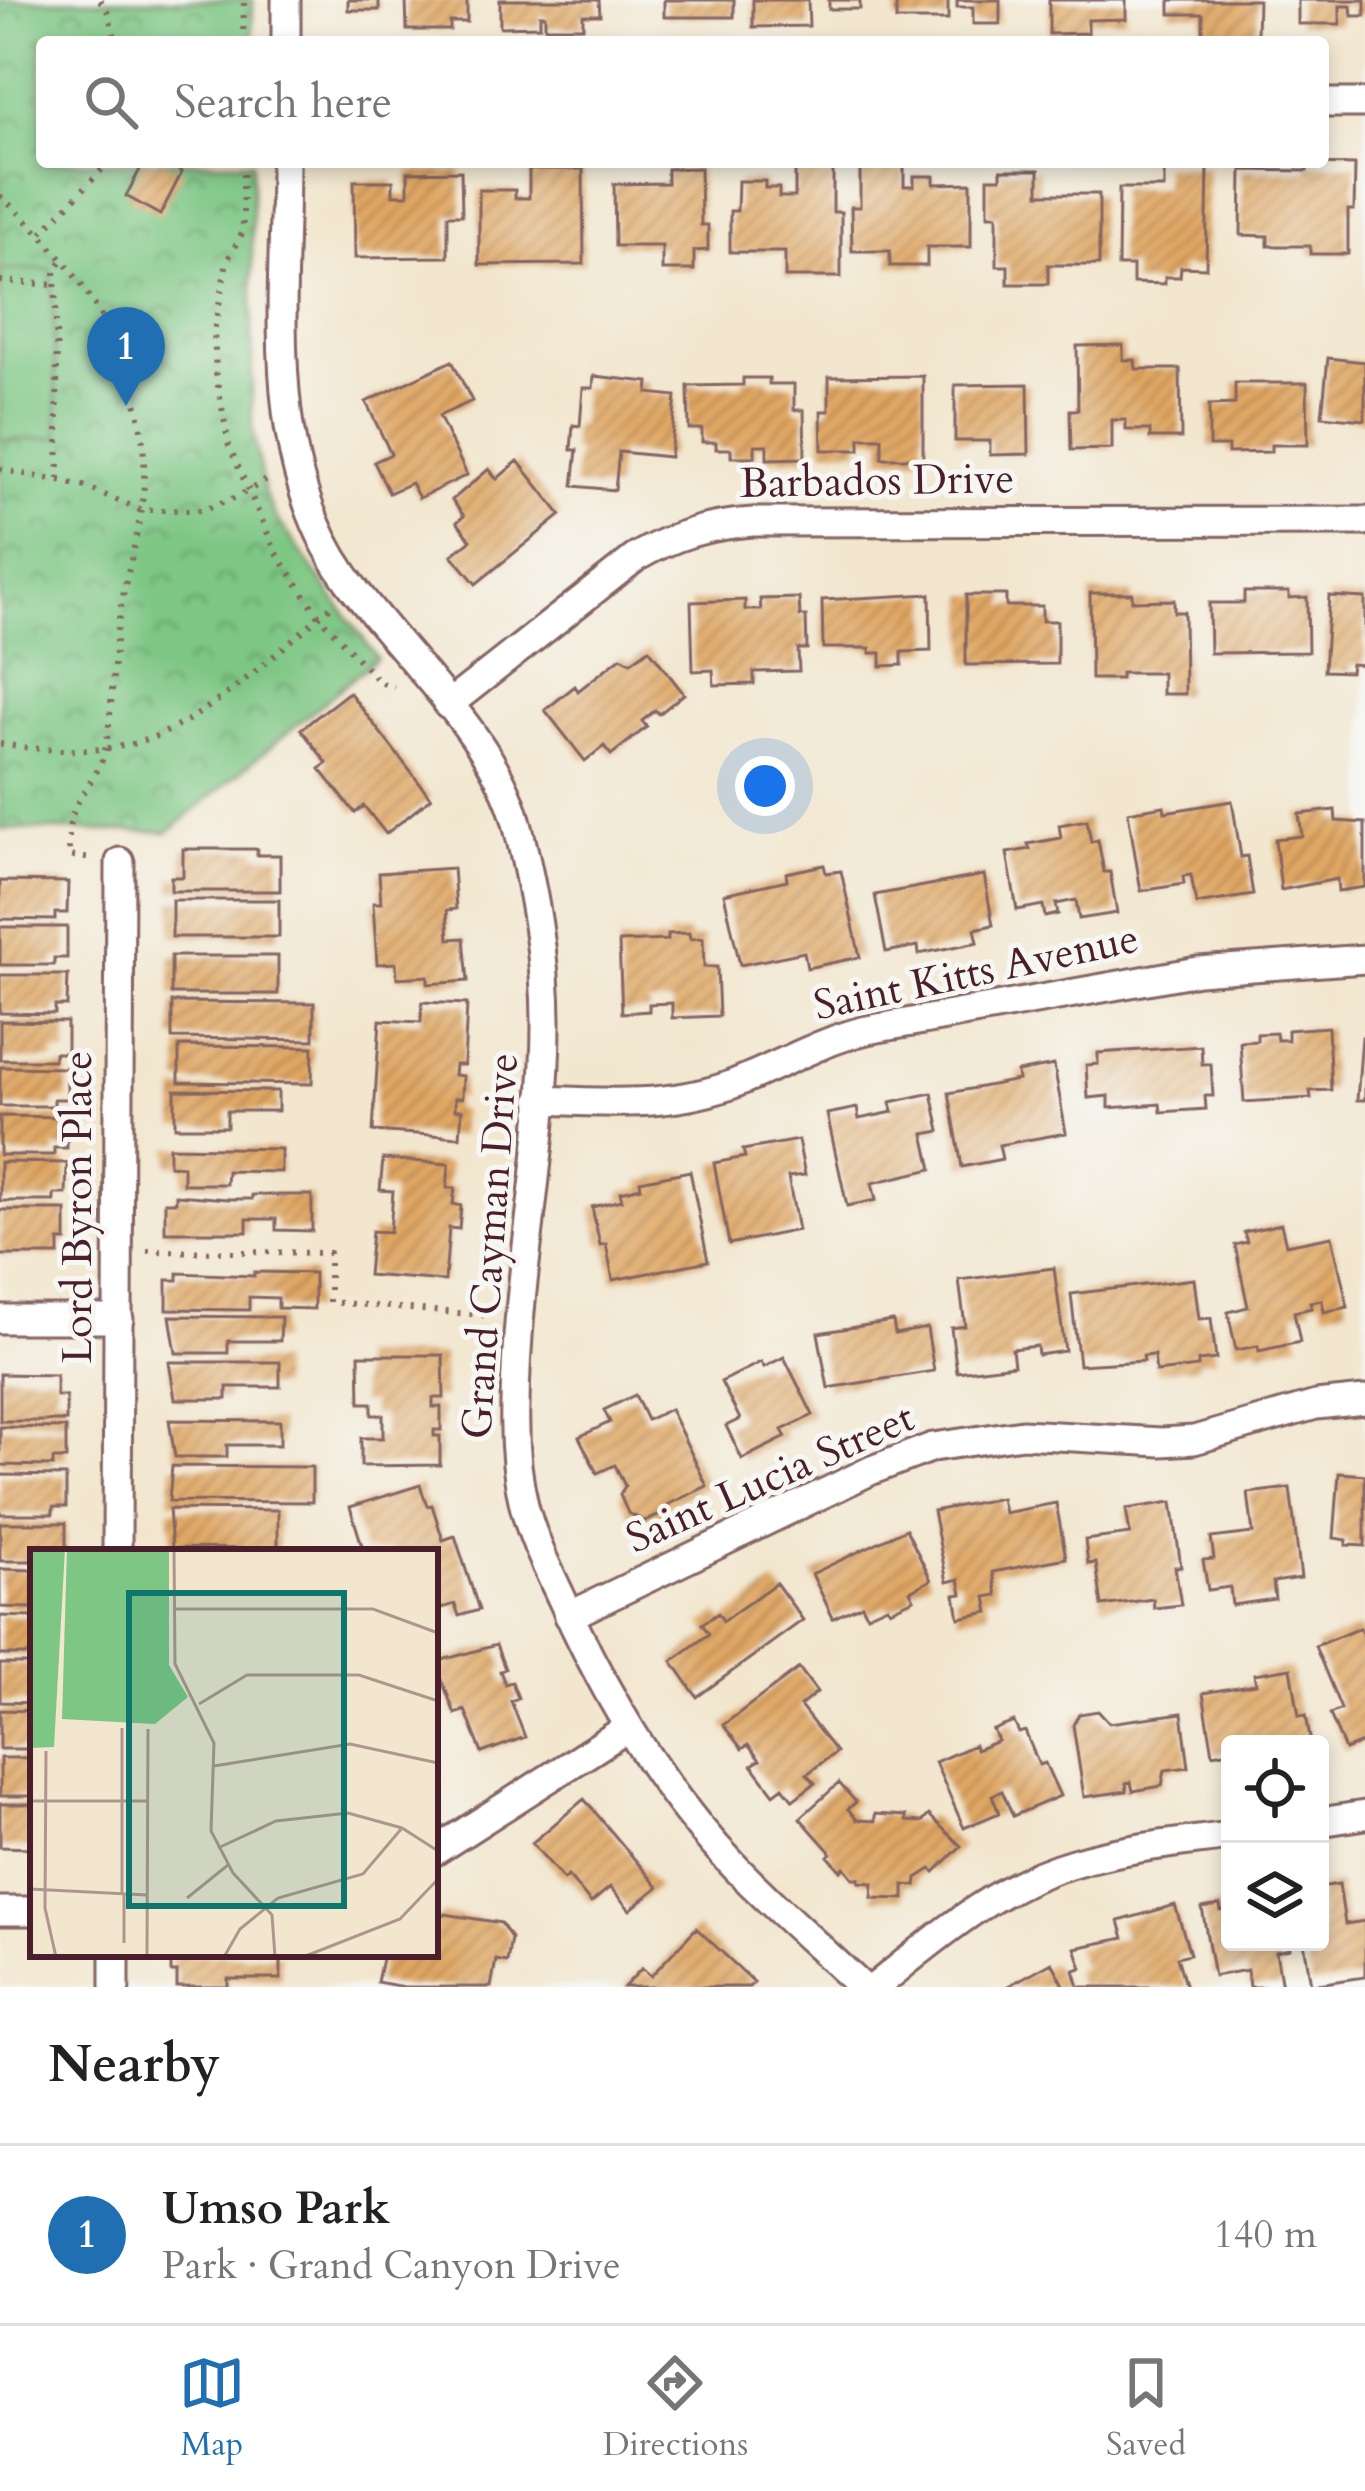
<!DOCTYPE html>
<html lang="en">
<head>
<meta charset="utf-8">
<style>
  body { margin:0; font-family:Cardo,serif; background:#f6f6f6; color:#222 }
  .controls { position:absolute; right:36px; bottom:36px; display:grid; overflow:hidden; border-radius:12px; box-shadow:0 6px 18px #0003 }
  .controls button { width:108px; height:108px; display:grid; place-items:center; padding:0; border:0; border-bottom:3px solid #e0e0e0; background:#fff; color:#222; font:60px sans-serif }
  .you { position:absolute; left:765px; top:786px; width:42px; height:42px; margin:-30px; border:9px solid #fff; border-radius:50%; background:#1a73e8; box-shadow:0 0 0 18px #1a73e833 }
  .badge { display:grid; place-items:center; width:78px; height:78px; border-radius:50%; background:#1f6fb2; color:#fff; font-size:39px; font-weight:700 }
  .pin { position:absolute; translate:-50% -99px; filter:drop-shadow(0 3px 6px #0008) }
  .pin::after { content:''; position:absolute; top:63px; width:42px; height:36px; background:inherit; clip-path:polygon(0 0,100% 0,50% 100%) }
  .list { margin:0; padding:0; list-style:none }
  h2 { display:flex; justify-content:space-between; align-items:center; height:156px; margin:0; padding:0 48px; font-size:51px }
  h2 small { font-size:39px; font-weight:400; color:#767676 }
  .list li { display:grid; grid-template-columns:78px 1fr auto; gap:36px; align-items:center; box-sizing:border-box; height:180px; padding:0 48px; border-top:3px solid #e0e0e0 }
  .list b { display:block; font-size:45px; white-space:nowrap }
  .list p { margin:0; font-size:39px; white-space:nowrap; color:#767676 }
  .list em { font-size:39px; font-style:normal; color:#767676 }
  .icon { flex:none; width:66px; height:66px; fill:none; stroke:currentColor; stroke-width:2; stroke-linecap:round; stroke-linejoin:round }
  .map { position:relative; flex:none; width:1365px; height:1987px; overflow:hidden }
  .search { position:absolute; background:#fff; box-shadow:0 6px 18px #0003; left:36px; right:36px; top:36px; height:132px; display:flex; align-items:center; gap:30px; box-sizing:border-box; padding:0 42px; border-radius:12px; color:#767676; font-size:45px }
  .sheet { height:336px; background:#fff }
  nav { display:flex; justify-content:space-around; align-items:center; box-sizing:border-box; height:168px; border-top:3px solid #e0e0e0; background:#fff; font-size:33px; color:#767676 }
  nav a { display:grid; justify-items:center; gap:6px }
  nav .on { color:#1f6fb2 }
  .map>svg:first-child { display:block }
</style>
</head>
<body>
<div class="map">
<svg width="1365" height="1987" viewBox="0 0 1365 1987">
  <defs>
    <pattern id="park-crowns" width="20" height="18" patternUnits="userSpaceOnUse" patternTransform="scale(3)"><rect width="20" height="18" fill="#7dc683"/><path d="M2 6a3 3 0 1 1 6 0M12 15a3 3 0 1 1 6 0" fill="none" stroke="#68a06b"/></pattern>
    <pattern id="building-hatch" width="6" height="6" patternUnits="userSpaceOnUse" patternTransform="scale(3)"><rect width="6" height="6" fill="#e0a763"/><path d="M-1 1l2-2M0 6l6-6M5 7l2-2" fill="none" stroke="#b88752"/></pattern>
  </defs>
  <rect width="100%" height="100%" fill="#f6f6f2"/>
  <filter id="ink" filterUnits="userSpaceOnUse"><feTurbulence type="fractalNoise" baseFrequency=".00833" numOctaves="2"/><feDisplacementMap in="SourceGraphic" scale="24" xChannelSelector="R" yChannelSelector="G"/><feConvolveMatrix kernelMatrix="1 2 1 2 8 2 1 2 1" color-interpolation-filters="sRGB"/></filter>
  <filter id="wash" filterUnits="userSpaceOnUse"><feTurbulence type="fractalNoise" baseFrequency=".004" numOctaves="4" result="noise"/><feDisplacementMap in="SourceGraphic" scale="48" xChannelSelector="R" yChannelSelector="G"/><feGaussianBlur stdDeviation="2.7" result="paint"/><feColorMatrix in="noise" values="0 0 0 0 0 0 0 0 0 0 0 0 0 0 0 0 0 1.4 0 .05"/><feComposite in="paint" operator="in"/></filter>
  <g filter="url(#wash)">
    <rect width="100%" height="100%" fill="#f2e6ce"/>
    <!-- park -->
    <path fill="url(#park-crowns)" stroke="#647257" stroke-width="3" d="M0 0H253L252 42H42V162H252V426L264 492 275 516 377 658 168 832 0 829Z"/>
    <!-- pitch -->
    <path fill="#7dc683" stroke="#647257" stroke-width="3" d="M51 269 58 438 0 440V270Z"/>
    <g id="blocks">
      <!-- building -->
      <path fill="url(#building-hatch)" d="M348 0H379V10H348Z
        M406 0H467V22H450V30H407Z
        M500 0H599L600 15H583V27H545V15H540V26L500 27Z
        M664 0H734V17H664Z
        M753 0H808L809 26 753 27Z
        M829 0H860V9H829Z
        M896 0H948V20H896Z
        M957 0H1000V24H973V7H957Z
        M1049 0H1126V19L1088 20V33L1049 34Z
        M1170 0H1258L1257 35 1203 34V14H1170Z
        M1298 0H1365V16H1352L1351 6H1340V24H1298Z
        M144 162H164L182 172 160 215 126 196Z
        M1307 164 1355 165 1354 210H1348V254H1310V246H1268V236L1241 235 1242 170 1307 171Z
        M860 165H904V186H914V176H934V184L971 183V247H927V266H890V251H852L851 207H860Z
        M795 166H833V212H841V277H785V252H730V211H737L738 181H765V188H779V197H795Z
        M1164 166 1208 167 1206 268 1181 267 1180 277H1165V284L1133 283V266H1118L1119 188H1164Z
        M700 168 701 225H708V250L694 251V270H662V246H615L614 184 667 183V169Z
        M529 169H583L584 264 479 265V190H515V198H529Z
        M1001 170H1039V194H1099V265H1048V284H1008V266H997V215H988V178H1001Z
        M461 171 462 215H448V257L355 258 354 181H393V195H408V172Z
        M1123 345V360H1135L1136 369H1180L1181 438H1150V430H1126V420H1112V449L1071 450 1070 410H1078L1077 346Z
        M1328 358 1365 362V420L1322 416Z
        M452 361 472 401 439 416 467 475 419 498 411 483 389 493 374 462 391 454 366 402Z
        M594 376 649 382 648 393 676 396 670 457 619 452 615 490 573 486 577 450H571L573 425 580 426 583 388H593Z
        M923 376V458H882V438H860V450H822L821 411H829V377Z
        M743 378H769V384H794V410H804L805 458 767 459V445H755V457H731V449H716V442H702V429H689L688 386 743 385Z
        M1235 383H1307L1308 445H1271V452L1228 453V446H1209V405L1235 404Z
        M1028 384 1029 454 990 455V441H955V385Z
        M518 461 561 515 476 584 452 555 471 540 457 522 464 516 452 500 489 469 497 479Z
        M1244 592H1289V598L1307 597 1308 652 1210 653 1209 603H1244Z
        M1090 593H1132V601L1174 600V612H1184L1185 694H1162V673H1121V679H1091Z
        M930 594 931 651 902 652V665L881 666V653H870V648H823L822 600Z
        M966 595H1006V606H1042V621H1057V664L966 665Z
        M1329 596 1365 598V665L1351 664 1350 672 1324 671Z
        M799 598 800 616H806L807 649H798L799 671 754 672V684L714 685 713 670 693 671 691 602 745 600V610H761L760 599Z
        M649 649 684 694 659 714 655 710 642 721 647 727 611 755 604 746 585 761 545 710 575 686 578 691 621 657 631 662Z
        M349 692 431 798 386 834 364 806 355 813 320 769 327 763 301 729Z
        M1232 801 1241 857 1247 856 1253 895 1196 904 1191 875 1183 876 1184 884 1141 891 1128 812 1164 806 1165 812Z
        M1335 810 1336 821 1365 823V887L1338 891 1337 879 1281 890 1275 839 1302 836 1299 814Z
        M1087 820 1091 842 1098 840 1104 872H1110L1117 913 1079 919 1076 900 1056 904 1058 914 1045 917 1043 905 1017 910 1007 853 1030 849 1028 844 1061 838 1059 825Z
        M183 849H257V855H280V891H171V877H183Z
        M824 865 826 873 841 871 860 957 807 968 804 952 740 965 724 894 787 880 786 873Z
        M453 868 456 909 447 910 449 939 464 938 468 981 428 984V976L397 978 396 963 377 964 373 903H381L379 873Z
        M984 875 993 925 975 929 978 942 919 954 918 946 886 952 875 895Z
        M0 881 68 882 67 913H55V920L0 919Z
        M172 900H279V937H172Z
        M0 927H67V958H54V965H0Z
        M689 933 690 939 703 938 704 967H717L719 1016 672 1018V1003L649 1004V1011L622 1013 619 942 668 940V934Z
        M171 956H278V994H171Z
        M0 975H68L67 1006H55V1014L0 1013Z
        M172 1002 314 1003V1040L172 1038Z
        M422 1002 467 1004 464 1065H455L454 1075 463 1076 462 1098H455V1110H462L460 1137 373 1131 380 1020 421 1022Z
        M0 1021 67 1022V1053H54V1060H0Z
        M1328 1027 1331 1090 1310 1091 1311 1098 1244 1102 1240 1042 1257 1041V1034L1276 1033 1277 1040H1288V1030Z
        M1362 1037H1365V1100H1357Z
        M179 1046 313 1047 312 1084 179 1082Z
        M1201 1046 1202 1064H1211L1213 1096H1205L1206 1109 1161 1112 1160 1104 1109 1108V1096L1088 1098 1086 1065 1098 1064V1053Z
        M1054 1065 1066 1133 999 1145 1002 1159 962 1167 949 1093 1018 1080 1017 1072Z
        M0 1067 67 1068V1099H54V1106H0Z
        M175 1090 278 1091V1111H227V1127H175Z
        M932 1093 940 1131 924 1134 932 1169 872 1183 876 1200 847 1206 827 1114 857 1108 859 1119 893 1112 891 1102Z
        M0 1116 67 1117V1148H54V1155H0Z
        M798 1140 805 1175 788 1177 798 1230 729 1244 714 1163 745 1157 743 1150Z
        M169 1147 281 1149V1172L227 1171 226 1184H183V1166L169 1165Z
        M383 1159 449 1164 447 1188H455L453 1204 461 1206 459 1229 449 1228 445 1281 368 1275 372 1231 390 1232 393 1191 380 1190Z
        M0 1162 67 1163 66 1194H54V1201H0Z
        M690 1171 708 1261 613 1280 606 1244 600 1245 592 1207 622 1200 620 1192 641 1187 640 1181Z
        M176 1195 228 1199H252V1195H312V1231L276 1230V1219H247V1232H165V1202H176Z
        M0 1210H66V1241H59V1255H0Z
        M1281 1224 1286 1245 1332 1236 1348 1307 1324 1312 1322 1300 1310 1302 1312 1308 1294 1312 1300 1342 1259 1351 1258 1346 1236 1350 1228 1312 1248 1307 1235 1245 1247 1242 1244 1232Z
        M1054 1268 1065 1351 1038 1355 1037 1346 1012 1349 1014 1365 957 1372 951 1328 965 1326 959 1280Z
        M254 1272 314 1273V1309L278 1308V1298L249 1297V1310L167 1309V1280H178V1273L254 1276Z
        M1194 1279 1199 1319 1211 1318 1216 1359 1198 1361V1367L1156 1372 1154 1355 1143 1356 1144 1361 1079 1365 1071 1294Z
        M170 1316 281 1317 280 1341H228V1353H176Z
        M893 1321 895 1334 927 1328 934 1371 828 1388 818 1333Z
        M359 1355H443L444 1398H433V1407H441V1430H434V1436H440V1465L361 1466V1438H383V1415H372V1403H360Z
        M784 1357 813 1415 782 1430 786 1437 742 1459 726 1426 740 1419 721 1382 761 1362 764 1367Z
        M169 1362H280V1387H227V1399H175Z
        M0 1374 56 1375V1396H66V1421H0Z
        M635 1395 647 1420 670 1409 707 1486 669 1504 666 1513 645 1521 628 1513 620 1495 625 1486 615 1465 597 1473 579 1437 610 1422 604 1410Z
        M169 1420 280 1421V1445H227V1457H175Z
        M0 1427 66 1428V1459H53V1466L0 1465Z
        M172 1466 312 1467V1502L169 1501Z
        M1339 1473 1365 1475V1546L1346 1545 1347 1540 1334 1538Z
        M0 1475 66 1476V1507H53V1514H0Z
        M420 1485 427 1506 432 1505 443 1540 455 1536 479 1610 459 1616 455 1604 435 1610V1552H364L350 1507Z
        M1290 1488 1301 1578 1273 1582 1275 1599 1232 1605 1230 1587 1208 1590 1203 1560 1214 1559 1211 1538 1253 1533 1248 1493Z
        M1001 1498 1004 1513 1056 1503 1066 1558 993 1572 997 1595 986 1597 989 1612 959 1618 955 1595 962 1594 959 1579 947 1582 933 1511Z
        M1172 1502 1181 1567H1175L1181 1605 1154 1608 1153 1599 1102 1606 1096 1563 1088 1564 1085 1540 1130 1534 1126 1509Z
        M169 1509 278 1510V1549L172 1548Z
        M0 1523H66V1552H33V1561H0Z
        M906 1529 931 1580 910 1591 914 1599 890 1610 887 1606 867 1615 862 1605 833 1618 812 1574Z
        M0 1569 33 1570V1608L0 1607Z
        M776 1583 803 1620 697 1697 672 1661 709 1634 702 1624 718 1613 723 1621Z
        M0 1616 33 1617V1655H0Z
        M1360 1628 1365 1640V1742L1345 1750 1330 1714 1341 1709 1315 1646Z
        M496 1645 505 1669 500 1671 505 1684 512 1682 518 1698 511 1701 525 1737 482 1753 465 1710 455 1714 435 1662Z
        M0 1664H33V1703L0 1702Z
        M799 1668 817 1692 800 1706 836 1752 807 1774 815 1783 793 1800 783 1787 774 1794 752 1765 760 1760 748 1745 742 1749 723 1725Z
        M1291 1668 1299 1716 1306 1715 1311 1744H1230V1751L1213 1754 1203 1693 1256 1684 1254 1674Z
        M0 1710 33 1711V1749H0Z
        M1098 1711 1109 1723 1182 1713 1189 1767 1165 1770 1162 1786 1133 1791 1131 1782 1126 1783 1127 1791 1084 1797 1073 1725 1079 1714Z
        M1014 1722 1019 1733 1025 1731 1039 1765 1045 1763 1060 1796 1013 1816 1002 1791 992 1795 999 1813 964 1828 935 1762 974 1745 976 1750 998 1741 993 1730Z
        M0 1758H33V1796H0Z
        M839 1783 856 1802 848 1809 857 1820 875 1821V1814L906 1816V1821L922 1822 929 1815 961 1846 935 1872 931 1869 917 1878 916 1886 904 1885V1899L872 1898 873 1883 859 1882V1878H853L844 1867 841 1871 828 1856 831 1853 800 1818Z
        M584 1799 658 1887 630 1910 610 1887 591 1903 568 1876 564 1880 532 1843Z
        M0 1804H33V1848L0 1847Z
        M1339 1884 1345 1924 1365 1921V1977L1311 1985 1304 1942H1320V1887Z
        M1175 1905 1190 1954 1177 1957 1186 1987H1079L1074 1970 1082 1968 1075 1948 1124 1938 1119 1921Z
        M1220 1905 1221 1911 1230 1909V1942H1289L1290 1949 1276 1952 1282 1987H1249L1247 1970 1214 1976 1202 1908Z
        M445 1914 501 1923 511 1938 507 1962 496 1960 491 1987H404L377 1982 383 1954H435V1921Z
        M696 1928 754 1982 749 1987H624L642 1968 651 1976Z
        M171 1955H281V1979H228V1987H177V1972H171Z
        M1052 1962 1065 1987H1006Z"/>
    </g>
  </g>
  <g filter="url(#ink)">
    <use href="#blocks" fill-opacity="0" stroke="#856564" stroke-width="3"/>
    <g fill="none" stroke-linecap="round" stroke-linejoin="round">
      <!-- minor casing -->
      <g stroke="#856564" stroke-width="33">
        <path id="minor" d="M286 42V0
          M1323 103H1365
          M285 162C285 298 262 457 344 575 395 649 495 735 517 823 533 888 546 955 546 1022 546 1150 516 1277 515 1405 514 1438 516 1473 524 1505 532 1538 548 1569 562 1599 606 1697 662 1792 737 1869 777 1910 821 1948 862 1987
          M448 705 635 558C673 535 709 525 753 522L1365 521
          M541 1100C604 1103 667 1107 728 1086 776 1068 817 1042 867 1030L1198 971 1365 959
          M0 1319H119
          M117 1552 120 862
          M569 1616 872 1470 933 1447 1022 1434 1161 1442 1194 1440 1316 1405 1365 1400
          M1320 1822 1365 1815
          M435 1851 629 1727
          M0 1911H33
          M115 1954V1987
          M875 1987C936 1938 996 1885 1073 1863 1123 1848 1178 1843 1230 1836"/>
      </g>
      <!-- path -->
      <path stroke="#856564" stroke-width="6" stroke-dasharray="3 9" stroke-linecap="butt" d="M100 0 108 12 116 42
        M243 42 244 0
        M243 162V232L227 261 214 331 216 374 229 446 276 552 319 616 379 682 394 687
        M0 196C83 268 148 366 144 481 142 530 124 577 118 626 112 665 113 706 106 745 102 774 79 791 71 819 68 830 69 844 69 856L93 859
        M42 233 109 162
        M0 281 56 285
        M0 469 83 486 141 510H201L237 497 272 477
        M59 479 55 270 62 260
        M0 744C48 751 99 755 146 740 209 719 282 647 333 605
        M147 1251 329 1253V1302L492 1316"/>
      <!-- minor -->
      <use href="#minor" stroke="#fff" stroke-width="27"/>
    </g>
  </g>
  <g text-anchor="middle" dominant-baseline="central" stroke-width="10" stroke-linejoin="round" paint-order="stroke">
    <!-- street labels -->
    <g font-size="42" fill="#4a1f2b" stroke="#f6f6f2">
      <text transform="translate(877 481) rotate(-1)">Barbados Drive</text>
      <text transform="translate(976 972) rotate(-12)">Saint Kitts Avenue</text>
      <text transform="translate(77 1207) rotate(-90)">Lord Byron Place</text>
      <text transform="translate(490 1246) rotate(-86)">Grand Cayman Drive</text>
      <text transform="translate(770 1478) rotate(-24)">Saint Lucia Street</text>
    </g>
  </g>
  <!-- overview -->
  <g transform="translate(30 1549)">
    <rect width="408" height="408" fill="#f2e6ce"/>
    <path d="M0 0H35L24 198 0 199Z" fill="#7dc683"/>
    <path d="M37 0H139V116L158 148 125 175 32 170Z" fill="#7dc683"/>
    <path fill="none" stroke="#af968d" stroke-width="3" d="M144 0 145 115 184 194 181 282 203 324 242 366 245 408M144 60H343L408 84M169 155 217 126H329L408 152M16 202 15 359 26 408M184 217 320 195 408 214M0 252H117M188 299 246 272 318 264 372 279 408 302M0 340 117 346M92 345V179M157 349 198 316M94 394V345M117 408 118 180M194 408 210 380 248 349 333 325 372 279M273 408 370 370 408 330"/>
    <path fill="#0f766e" fill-opacity="0.15" stroke="#0f766e" stroke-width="6" d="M99 44H314V357H99Z"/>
    <rect width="408" height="408" fill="none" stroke="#4a1f2b" stroke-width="6"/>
  </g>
</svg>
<div class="controls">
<button><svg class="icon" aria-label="locate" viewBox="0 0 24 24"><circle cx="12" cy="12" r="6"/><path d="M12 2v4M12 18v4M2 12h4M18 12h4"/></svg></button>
<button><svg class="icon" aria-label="layers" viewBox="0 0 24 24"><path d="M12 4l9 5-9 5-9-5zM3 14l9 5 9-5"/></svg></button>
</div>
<div class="you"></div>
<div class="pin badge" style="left:126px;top:406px">1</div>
<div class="search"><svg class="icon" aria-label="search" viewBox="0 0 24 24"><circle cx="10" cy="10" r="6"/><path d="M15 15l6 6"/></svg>Search here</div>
</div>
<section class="sheet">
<h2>Nearby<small></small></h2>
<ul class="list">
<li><span class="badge">1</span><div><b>Umso Park</b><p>Park · Grand Canyon Drive</p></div><em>140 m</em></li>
</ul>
</section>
<nav>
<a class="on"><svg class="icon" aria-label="map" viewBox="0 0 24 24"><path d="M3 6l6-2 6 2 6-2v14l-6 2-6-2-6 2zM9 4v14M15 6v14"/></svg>Map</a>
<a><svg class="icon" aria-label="directions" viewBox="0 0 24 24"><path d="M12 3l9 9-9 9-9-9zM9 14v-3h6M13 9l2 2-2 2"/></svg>Directions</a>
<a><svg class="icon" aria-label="saved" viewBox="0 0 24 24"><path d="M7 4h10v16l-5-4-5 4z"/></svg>Saved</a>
</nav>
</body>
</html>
